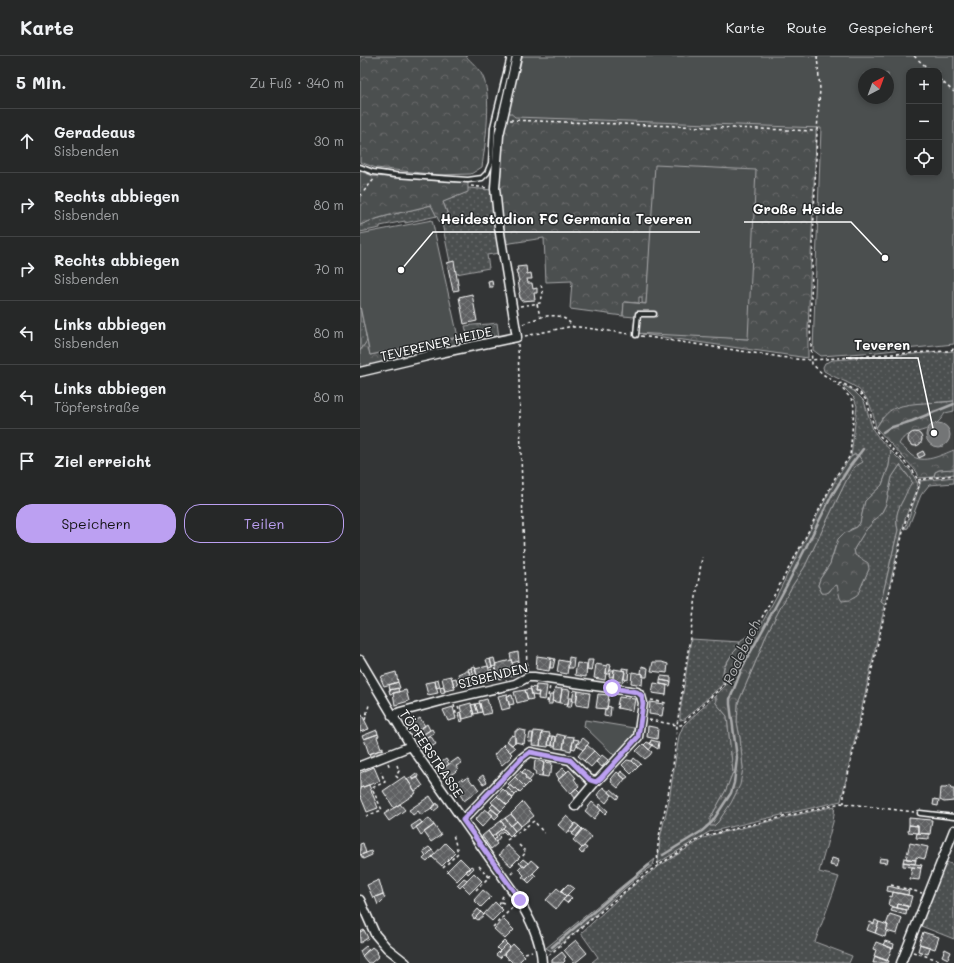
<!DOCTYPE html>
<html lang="de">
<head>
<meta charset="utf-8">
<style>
  body { margin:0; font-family:Mali,sans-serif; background:#323434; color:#f1f3f6 }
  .controls { position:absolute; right:12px; top:12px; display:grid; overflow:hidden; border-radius:8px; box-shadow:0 2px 6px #0003 }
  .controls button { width:36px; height:36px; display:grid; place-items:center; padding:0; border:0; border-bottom:1px solid #424445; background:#262828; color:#f1f3f6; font:20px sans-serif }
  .compass { position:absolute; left:498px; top:12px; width:36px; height:36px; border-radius:50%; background:#262828; box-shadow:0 2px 6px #0003; rotate:41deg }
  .stop { position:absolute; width:12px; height:12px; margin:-9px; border:3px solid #bca0f2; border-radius:50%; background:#fff }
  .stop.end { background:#bca0f2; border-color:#fff; box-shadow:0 1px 4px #0008 }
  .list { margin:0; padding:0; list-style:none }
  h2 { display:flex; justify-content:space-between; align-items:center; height:52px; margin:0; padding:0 16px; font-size:17px }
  h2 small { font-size:13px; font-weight:400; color:#a4a6a8 }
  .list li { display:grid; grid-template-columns:26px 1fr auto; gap:12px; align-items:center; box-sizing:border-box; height:64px; padding:0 16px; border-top:1px solid #424445 }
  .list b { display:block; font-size:15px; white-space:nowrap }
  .list p { margin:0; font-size:13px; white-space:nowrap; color:#a4a6a8 }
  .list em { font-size:13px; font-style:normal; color:#a4a6a8 }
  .actions { display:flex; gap:8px; padding:12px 16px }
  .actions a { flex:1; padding:9px 0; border:1px solid #bca0f2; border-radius:16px; text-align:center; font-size:14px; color:#bca0f2 }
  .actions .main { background:#bca0f2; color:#111 }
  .icon { flex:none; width:22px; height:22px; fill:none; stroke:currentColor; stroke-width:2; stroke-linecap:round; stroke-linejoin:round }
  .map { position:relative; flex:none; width:594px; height:907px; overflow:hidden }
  header { display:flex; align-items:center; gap:24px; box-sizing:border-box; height:56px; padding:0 20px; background:#262828; border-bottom:1px solid #424445 }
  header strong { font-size:19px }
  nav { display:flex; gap:22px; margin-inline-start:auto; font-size:14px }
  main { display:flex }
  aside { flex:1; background:#262828 }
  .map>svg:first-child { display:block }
</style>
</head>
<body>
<header>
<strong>Karte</strong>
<nav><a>Karte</a><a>Route</a><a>Gespeichert</a></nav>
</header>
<main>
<aside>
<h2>5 Min.<small>Zu Fuß · 340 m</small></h2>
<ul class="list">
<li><svg class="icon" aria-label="ahead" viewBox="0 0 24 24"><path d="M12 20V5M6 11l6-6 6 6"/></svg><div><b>Geradeaus</b><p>Sisbenden</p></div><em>30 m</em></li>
<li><svg class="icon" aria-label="right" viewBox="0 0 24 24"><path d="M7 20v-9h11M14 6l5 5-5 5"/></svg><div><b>Rechts abbiegen</b><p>Sisbenden</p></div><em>80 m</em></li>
<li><svg class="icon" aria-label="right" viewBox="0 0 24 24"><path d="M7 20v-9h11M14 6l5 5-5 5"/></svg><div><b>Rechts abbiegen</b><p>Sisbenden</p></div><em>70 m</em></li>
<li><svg class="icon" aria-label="left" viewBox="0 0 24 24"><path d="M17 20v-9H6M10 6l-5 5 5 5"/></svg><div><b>Links abbiegen</b><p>Sisbenden</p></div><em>80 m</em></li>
<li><svg class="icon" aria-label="left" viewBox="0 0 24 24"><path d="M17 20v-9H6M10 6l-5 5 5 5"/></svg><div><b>Links abbiegen</b><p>Töpferstraße</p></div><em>80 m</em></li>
<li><svg class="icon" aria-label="arrive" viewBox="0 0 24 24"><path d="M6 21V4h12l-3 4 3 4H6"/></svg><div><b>Ziel erreicht</b></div></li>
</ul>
<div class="actions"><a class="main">Speichern</a><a>Teilen</a></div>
</aside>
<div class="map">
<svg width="594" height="907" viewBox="0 0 594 907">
  <defs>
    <pattern id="grass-dots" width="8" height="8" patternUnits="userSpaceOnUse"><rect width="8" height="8" fill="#4c4f50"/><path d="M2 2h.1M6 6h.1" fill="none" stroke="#67696a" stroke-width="1.8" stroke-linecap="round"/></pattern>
    <pattern id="forest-crowns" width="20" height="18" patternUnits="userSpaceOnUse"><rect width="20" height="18" fill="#4c4f50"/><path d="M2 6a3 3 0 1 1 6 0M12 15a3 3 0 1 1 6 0" fill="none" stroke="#67696a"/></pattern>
    <pattern id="building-cross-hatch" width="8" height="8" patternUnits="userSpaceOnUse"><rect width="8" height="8" fill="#5f6162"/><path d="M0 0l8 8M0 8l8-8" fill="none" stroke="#77797a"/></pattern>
  </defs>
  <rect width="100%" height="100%" fill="#333536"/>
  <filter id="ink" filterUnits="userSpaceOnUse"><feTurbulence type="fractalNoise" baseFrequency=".025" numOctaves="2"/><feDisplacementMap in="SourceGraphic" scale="8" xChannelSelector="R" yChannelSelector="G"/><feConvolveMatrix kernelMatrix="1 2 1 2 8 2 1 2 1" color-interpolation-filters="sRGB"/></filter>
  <g filter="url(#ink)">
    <!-- built -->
    <path fill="#404243" d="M594 355V394L567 404 559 403 552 400 539 388 540 385 547 380 559 374 568 373 582 363 585 357Z"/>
    <!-- grass -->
    <path fill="url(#grass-dots)" stroke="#a6a7a8" d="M108 132 133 134 139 197 127 199 129 212 96 218 90 206 82 167 79 165 89 161 83 146 107 136Z
      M71 149 77 160 45 167V165L20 170V172L0 176V169C23 159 47 156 71 149Z
      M0 250 7 285 0 295Z
      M137 267 139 281 104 288 101 280 107 278 105 270C116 268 126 269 137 267Z
      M594 295V345L556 348 522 362 516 372C513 355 509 338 492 329 483 324 473 321 464 315L463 311 465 307 473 304Z
      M483 329 494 335 504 345 513 374 519 382 531 395 529 410 522 429 505 445 500 467 497 471 491 473 475 491 470 508 460 523 458 529 462 537 469 536 473 530 477 529 497 539 509 513 495 499 494 493 505 475 522 456 526 448 532 421 540 409 552 425C547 444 532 452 538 474L521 546 525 549 481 745 349 776 298 807 300 782 309 744 319 680 323 670 356 639V647L367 660 373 716 366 734 352 759 358 766 377 736 383 712 380 682 377 666 378 647 398 600 407 577 432 530 444 512 487 423 494 411 502 406 498 399H494L491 401 497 350 494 342 484 332Z
      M586 413H594V418L574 421 575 416 579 414Z
      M331 583 380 586C377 595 368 602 364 611 362 616 364 622 363 628L325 663 320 664V657Z
      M475 750 473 766 459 816 479 821 455 886 492 900 489 907H233L232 906 238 901 221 877 268 834 296 812 344 782 352 779Z
      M295 803 293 809 263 834 218 874 191 895 186 892Z
      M586 806 594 809V883L561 870Z"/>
    <!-- forest -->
    <path fill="url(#forest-crowns)" stroke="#a6a7a8" d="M0 0H106C111 6 119 12 122 19 133 38 125 89 122 111L111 118 79 119 16 112 0 106Z
      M154 16 457 56 448 274V302L282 278 280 276 388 283 296 109 286 248 282 247V241H279V247L264 246 263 260 210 253 212 225 186 226 184 182 144 188 138 133 139 100Z
      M0 115 13 120 108 127V136L83 146 89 162 79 165 71 149C47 156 22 159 0 169Z
      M98 281 101 290 0 313V295L7 285 10 299Z
      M594 345V355L585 357C581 364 576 369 569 372 560 377 544 376 539 388 543 391 547 395 551 399 563 409 581 399 594 394V413L579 414 575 416 574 421 559 422 557 416 516 372C521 364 527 355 535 352 554 345 575 348 594 345Z
      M531 395 551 415 558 428 545 463 525 549 521 546 538 474C535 461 537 455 543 444 546 438 548 432 552 426L551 424 540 409 532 421 526 448 522 456 505 475 494 493 495 499 508 507 509 513 497 540 490 544 482 545 480 542 477 529C470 531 470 539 462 537L458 529 460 523 470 508 478 483 483 478 497 471 500 467 505 445 522 429 529 410Z
      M494 399H498L503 406 494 411 487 423 444 512 432 530 407 577 398 600 378 647 377 666 380 682 383 712 380 729 371 747 358 766 354 770H350V763L366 734 373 716 367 660 356 647V639L370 625 376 615 416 541 477 421 491 401Z
      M594 421V427L569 429 561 439 548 472 545 473 560 428V425Z
      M393 577 379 601 369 622 363 628 364 612 372 598 378 592 381 584Z"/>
    <!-- park -->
    <path fill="#4c4f50" stroke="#a6a7a8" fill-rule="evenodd" d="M159 0H594V288L517 296 461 300 453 294 461 72 155 61 147 54ZM549 15H579V117H549ZM504 18H528V42H504Z
      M295 109 396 114 388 283 273 277 275 261 263 260 264 246 286 248Z
      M72 164 98 281 10 299 0 250V178Z
      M225 664 274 672 273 681 255 700 224 670Z"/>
    <!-- water -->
    <path fill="#737576" stroke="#abacad" d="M566 379a12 12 0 1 1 24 0a12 12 0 1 1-24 0Z"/>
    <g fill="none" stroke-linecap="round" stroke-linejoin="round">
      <!-- stream -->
      <path stroke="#abacad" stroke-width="2.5" d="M523 376 529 372 552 365 594 348
        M303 799 342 775 352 766 371 737 374 727 377 702 370 648V643L382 612 428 527 472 439 490 410 503 393
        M192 891 289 809"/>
    </g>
    <!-- building -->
    <path fill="url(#building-cross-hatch)" stroke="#fff" d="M94 205 99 234 93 235 87 207Z
      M166 210 167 218 171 217 172 223H167L168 227H172L173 233 177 232V237H174L175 244 161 245V242H160L159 237 160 236 158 225H159L156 214H158L157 211Z
      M132 224 133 231H129L128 225Z
      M112 238 117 265 104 268 99 241Z
      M548 383a7 7 0 1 1 14 0a7 7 0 1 1-14 0Z
      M563 395 565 399 559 402 557 398Z
      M158 596 159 605 152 607 150 598Z
      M177 600 191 602 189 615 176 613Z
      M209 601 214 602 213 612H208Z
      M134 602 136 610 132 611 130 603Z
      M191 602 195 603 193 612H190Z
      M130 603 132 611 129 612 126 604Z
      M151 604 153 609 155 610 154 614 155 619 139 623 135 608Z
      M199 604 209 606 207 618 197 616Z
      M228 604H233L231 615 227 614Z
      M293 606H302L308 608 307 617 291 615Z
      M217 607 227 608 226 621 215 619Z
      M236 608 247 610 245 624 234 622Z
      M247 608 251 609 249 618H246Z
      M115 610 117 619 114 620 111 611Z
      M128 610 132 624 119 627 115 613Z
      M282 610 288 612 287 621H283V618L281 617Z
      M112 612 114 622 111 623 108 613Z
      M262 612 269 613 268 624 264 623 265 615 262 614Z
      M254 613 265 615 263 625 261 626 254 625 253 623Z
      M250 614H254L253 621H249Z
      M105 615H109L112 628 102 630 98 618Z
      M36 616 38 626 24 630 21 623 22 620Z
      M272 616 283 618 282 629 271 627Z
      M91 620 95 633 85 635 82 622Z
      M301 620 311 621V626L300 624Z
      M96 622 98 629 94 630 92 623Z
      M78 623 80 631 76 632 75 624Z
      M300 624 311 626 310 630 300 628Z
      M75 625 78 637 68 639 65 627Z
      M38 626 40 632 30 634 29 629Z
      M294 627 307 629 306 639 292 637Z
      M176 629 187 630 185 644 178 643 179 636H175Z
      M83 630 85 636 81 637 80 631Z
      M170 631 176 632 175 636H179L178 640 172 639Z
      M38 632 39 636 30 638 29 634Z
      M195 632 202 633 200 647 192 645Z
      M171 633 173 643 168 644 165 634Z
      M202 633 210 634 208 648 200 647Z
      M46 634 49 645 35 649 33 637Z
      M165 634 168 644 157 647 154 636Z
      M214 634 218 635 216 645H212Z
      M218 635 230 637 228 651 216 649Z
      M147 638 150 652 142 654 138 640Z
      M238 638 249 639 247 653 236 652Z
      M152 639 154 648 149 649 147 640Z
      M190 639H193L192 648H188Z
      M259 641 275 643 273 655 257 652 258 649H257Z
      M209 642H213L211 651H207Z
      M127 643 131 657 123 659 119 645Z
      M290 646 304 648 302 660 289 658Z
      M111 647 114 660 103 663 100 650Z
      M120 647 122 656 118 657 115 648Z
      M115 648 118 657 114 658 111 649Z
      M247 650 251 651 250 661 244 660 245 653H247Z
      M93 651 96 663 88 665 83 654Z
      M101 656 103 665 100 666 98 657Z
      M1 657 9 673 0 676V658Z
      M60 662 65 670 53 677 49 669Z
      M67 668 70 674 61 680 58 674Z
      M288 670 298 672 297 683 287 681Z
      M72 673 74 677 65 682 62 679Z
      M157 673 166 675 164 688 155 686V675H157Z
      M17 674 18 678 4 683 2 680Z
      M174 675 182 676 180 690 172 689Z
      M182 676 190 677 188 691 180 690Z
      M170 677H173L172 686H168Z
      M18 678 19 680 17 681 21 692 23 691V693L9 698 4 683Z
      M197 678 205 680 203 693 195 692Z
      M70 679 76 688 64 695 59 686Z
      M152 679 155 680V686L152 689 147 685Z
      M189 680H193L192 690 188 689Z
      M193 680 196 681 195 690H192Z
      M205 680 214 681 211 695 203 693Z
      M223 682 229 687 223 694 217 689Z
      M214 683 219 684 215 693 211 692Z
      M291 684 299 686 298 693 290 688Z
      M147 685 155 692 150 696 143 689Z
      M287 686 293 689 289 694 284 689Z
      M283 688 292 696 290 699 285 703 276 695Z
      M143 689 152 698 150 700 151 701 142 709 134 699Z
      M227 689 234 695 224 705 218 700Z
      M23 693 25 697 11 702 9 698Z
      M234 695 240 701 231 711 224 705Z
      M242 699 248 704 242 711 236 706Z
      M98 702 102 707 96 710 98 713 95 716 87 721 82 713Z
      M274 702 281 708 278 711 272 705Z
      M86 703 89 708 82 713 79 708Z
      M175 704 184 706 182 720 175 719 176 715H174Z
      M267 704 272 705 278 711 271 718 262 709Z
      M184 706 192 707 191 717H189L188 721 182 720Z
      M14 711 20 725 0 732V717Z
      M203 712 207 716 199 723 196 718Z
      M165 713 173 720 169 725 162 716Z
      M209 714 216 722 214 723 219 730 210 738 198 724Z
      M160 715 166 720 165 722 170 726 165 731 155 721Z
      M261 715 268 721 265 723 259 718Z
      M257 716 265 723 258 732 251 726 252 724 251 723Z
      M56 717 59 721 53 724 51 721Z
      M123 719 127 726 123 728 119 722Z
      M45 720 56 737 34 752 23 735Z
      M51 721 53 724 57 721 63 730 55 735 47 723Z
      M108 721 113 728 114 727 119 734 104 745 99 737 101 735 96 727 102 722 103 724Z
      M155 721 165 731 160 736 156 732 154 733 148 728Z
      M9 729 18 752 7 756 0 739V732Z
      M150 729 154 733 156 732 159 735 155 739 148 732Z
      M588 730H590L591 733H594V745L584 746 580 744 581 732H586Z
      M243 731 252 739 246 747 237 739Z
      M148 732 155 739 153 742 145 735Z
      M216 732 221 737 216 743 211 737Z
      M143 733 153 743 147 749 137 740Z
      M251 733 259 740 257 743 249 736Z
      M70 740 76 749 61 759 58 755 53 759 49 754Z
      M137 740 147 749 141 755 131 746Z
      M574 743 579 744 578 750 573 749Z
      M163 746 174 760 161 770 151 758Z
      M232 746 241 754 234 763 225 755Z
      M77 747 79 751 74 755 71 752Z
      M40 748 45 754 29 765 24 758Z
      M133 748 141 755 138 758 130 751Z
      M240 748 248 755 245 758 238 751Z
      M125 753 133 759 122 771 115 764Z
      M131 753 139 759 135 763 129 756Z
      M151 758 157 765 151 770 145 762Z
      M206 760 215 768 207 777 198 769Z
      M69 762 74 769 61 779 56 771Z
      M145 762 155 775 150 780 143 772 145 770 141 765Z
      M549 762 572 764 570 778 558 777V770L549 769Z
      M60 764 62 767 53 774 51 770Z
      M141 765 145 770 132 781 128 775Z
      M157 765 161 770 155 775 151 770Z
      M215 767 219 770 213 777 209 775Z
      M74 769 81 779 71 786 64 776Z
      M549 769 558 770V777L548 776Z
      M219 770 222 773 216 781 212 778Z
      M143 772 148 777 146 778 143 775 138 779 140 781 136 786 134 784 137 781 135 778Z
      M223 773 232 781 222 792 213 784Z
      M128 775 137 788 131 793 122 780Z
      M557 777 569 778V783L556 782Z
      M3 787 6 797 0 799V788Z
      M85 787 95 797 82 810 72 801Z
      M550 787 568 791 565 803 556 801V804L546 803Z
      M147 789 160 801 151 810 139 799Z
      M224 790 227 792 222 798 219 795Z
      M69 791 72 794 66 800 63 795Z
      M72 794 75 798 67 806 63 803Z
      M11 795 12 799 3 803 1 799Z
      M100 802 110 812 97 825 87 815Z
      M472 802 479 804 477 811 470 809Z
      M520 802 528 803 527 807 519 806Z
      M544 802 556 804 555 808 543 806Z
      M163 803 168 807 165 811 159 807Z
      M171 804 179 811 166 824 162 821 164 819 158 813 162 809 165 811Z
      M543 806 562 809 561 812 543 810Z
      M111 810 114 812 108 818 106 815Z
      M552 811 561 812 559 824 550 823Z
      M114 817 122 825 110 837 102 829Z
      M173 817 176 820 169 827 166 824Z
      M104 822 107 824 100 832 97 829Z
      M19 824 23 838 13 842 7 829Z
      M208 828 214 832 206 840 201 835Z
      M528 830 549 835 548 839 527 835Z
      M197 832 206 840 196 853 186 844Z
      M123 834 131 841 121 851 114 844Z
      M533 836 552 840 549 851 538 848 537 852 528 849 530 840 532 841Z
      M23 838 25 842 18 849 15 841Z
      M208 839 212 842 207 847 203 844Z
      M135 846 143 854 132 865 124 858Z
      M538 848 548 850 547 854 537 852Z
      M533 851 547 854 546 859 531 855Z
      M118 853 121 856 114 863 112 860Z
      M121 856 124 859 118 864 115 862Z
      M530 858 542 862 537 878 526 875 528 869H526Z
      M143 863 154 874 145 883 134 873Z
      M515 864 519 866 515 877 507 874 510 866 514 868Z
      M519 866 528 869 525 881 515 877Z
      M4 874 8 882 0 887V876Z
      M563 876 579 881 575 893 559 888Z
      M216 884 227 897 215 907 204 894Z
      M144 885 147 888 140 895 137 892Z
      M525 885 534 888 533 893 523 889Z
      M516 886 532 892 527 905 514 900 516 894 513 893Z
      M147 888 150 891 140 902 136 899Z
      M153 888 165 900 158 907H153L149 903 148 904V902L144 898Z
      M560 888 570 891 568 898 558 895Z
      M6 890 9 893 2 900 0 895Z
      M12 891 18 896 17 897 19 900 11 907H8L2 900Z
      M585 893 591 896 588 903 582 900Z
      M202 896 206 901 204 903 205 905 203 907H192V904Z
      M515 900 529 905 528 907H513Z"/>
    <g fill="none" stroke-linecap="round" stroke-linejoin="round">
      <!-- service casing -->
      <g stroke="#fff" stroke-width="7">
        <path id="service" d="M0 111 13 116 35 119 108 124 122 122 127 117 131 107 133 71 150 0
          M276 279 278 258H294
          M560 757 594 761"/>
      </g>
      <!-- minor casing -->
      <g stroke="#fff" stroke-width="11">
        <path id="minor" d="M0 316 80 297 157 281 139 171 135 132 139 79 157 0
          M0 604 51 690 157 841C169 861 181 883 182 907
          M32 660 40 656 85 644 155 628 168 621H174L277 636 281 640 283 647 278 681 238 724 236 725 230 724 210 704 170 696 162 702 103 764
          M0 710 51 690
          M215 750 236 725
          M0 844 15 878 27 892 46 907
          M541 907 594 774"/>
      </g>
      <!-- path -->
      <path stroke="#fff" stroke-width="1.5" stroke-dasharray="3 3" stroke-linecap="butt" d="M457 0 460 33 457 75 450 270 452 308 464 319 478 328 482 327 500 337 507 345 514 371 519 379 553 415 560 428 546 463 540 489 484 737V747
        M554 0 571 15
        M579 23 594 36
        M150 64 456 75
        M111 130 127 132
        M0 140 15 122
        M177 248 180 260
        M160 250 180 247 183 238 181 228
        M163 268C179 261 201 252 213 271
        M165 280 208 271H219L271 278
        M281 280 434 303 451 304 533 298 587 295 594 293
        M158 288 167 614
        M558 424 594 419
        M135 612 138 623
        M131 613 134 624
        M291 644 306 647
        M187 646 190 630
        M94 649 97 661
        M98 650 100 656
        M5 664 9 649
        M289 664 317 669 342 501
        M28 707 30 712
        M37 709 39 715 36 720 39 723
        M6 760 22 754 12 732 25 726 21 716
        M147 784 174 765 184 777
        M159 789 166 796 161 802
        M298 809C295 783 305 759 309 733 313 712 316 690 317 669H321L369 624 382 598 443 486 476 420 490 400 494 352 493 345 478 328
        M119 810 129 821
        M83 812 98 797 93 778
        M151 818 155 814
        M531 829 562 837
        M116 834 132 818
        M141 846 144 847 146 845
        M139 848 144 838
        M133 871 154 850
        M553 896 585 906
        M165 897 172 895
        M189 899 288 816 344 780 481 747 554 756"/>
      <!-- service -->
      <use href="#service" stroke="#2a2d2e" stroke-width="4"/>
      <!-- minor -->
      <use href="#minor" stroke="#2a2d2e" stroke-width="8"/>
    </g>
  </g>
  <g fill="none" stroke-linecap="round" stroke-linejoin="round" filter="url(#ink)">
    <!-- route -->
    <path stroke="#bca0f2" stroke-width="5" d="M160 844 103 764 162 702 170 696 210 704 230 724 236 726 241 722 278 681 283 648 282 640 277 636 252 632"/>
  </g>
  <g text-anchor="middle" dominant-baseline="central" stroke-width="3" stroke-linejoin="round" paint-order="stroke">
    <!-- street labels -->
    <g font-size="13" fill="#fff" stroke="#2a2d2e">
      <text transform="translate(76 287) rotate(-13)">TEVERENER HEIDE</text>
      <text transform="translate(133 619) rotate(-14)">SISBENDEN</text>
      <text transform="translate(72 697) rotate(56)">TÖPFERSTRASSE</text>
    </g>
    <!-- water labels -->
    <g font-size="14" font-style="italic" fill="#b2b3b4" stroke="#2a2d2e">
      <text transform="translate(381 596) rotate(-65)">Rodebach</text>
    </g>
  </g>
  <!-- callouts -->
  <path fill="none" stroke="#fff" stroke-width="1.5" d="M525 202L491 166H384M41 214L73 176H340M574 377L558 302H486"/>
  <g fill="#fff" stroke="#2a2d2e" stroke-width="1.5">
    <circle cx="525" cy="202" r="4"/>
    <circle cx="41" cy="214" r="4"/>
    <circle cx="574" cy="377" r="4"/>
  </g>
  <g font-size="14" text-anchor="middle" font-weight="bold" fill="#fff" stroke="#2a2d2e" stroke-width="3" stroke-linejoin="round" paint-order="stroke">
    <text x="438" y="158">Große Heide</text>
    <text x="206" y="168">Heidestadion FC Germania Teveren</text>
    <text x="522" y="294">Teveren</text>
  </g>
</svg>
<div class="controls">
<button>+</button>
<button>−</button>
<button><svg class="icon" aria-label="locate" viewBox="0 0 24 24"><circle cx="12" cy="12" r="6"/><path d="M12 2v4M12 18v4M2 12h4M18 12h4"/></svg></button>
</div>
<svg class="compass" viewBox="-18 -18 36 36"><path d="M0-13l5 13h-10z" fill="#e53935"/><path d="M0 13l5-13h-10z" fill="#a4a6a8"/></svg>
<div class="stop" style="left:252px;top:632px"></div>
<div class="stop end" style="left:160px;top:844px"></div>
</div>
</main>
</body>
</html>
